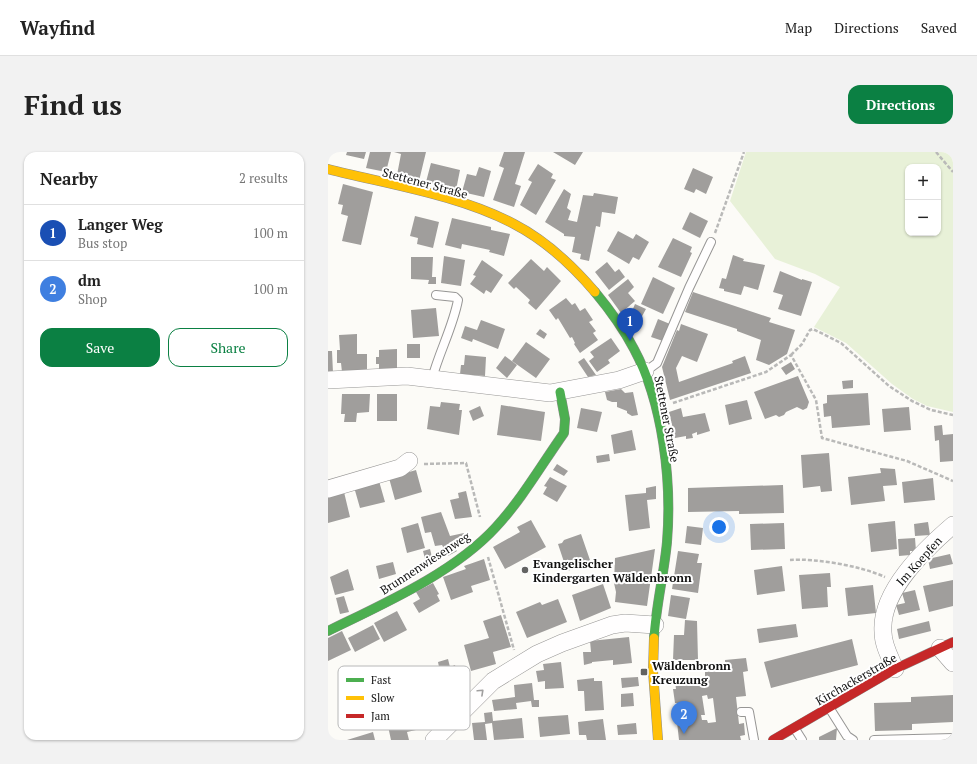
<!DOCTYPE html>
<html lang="en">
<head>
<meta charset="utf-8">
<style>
  body { margin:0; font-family:"PT Serif",serif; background:#f2f2f2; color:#222 }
  .controls { position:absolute; right:12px; top:12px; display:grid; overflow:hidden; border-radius:8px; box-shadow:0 1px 3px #0004 }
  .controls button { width:36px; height:36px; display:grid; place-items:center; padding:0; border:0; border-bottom:1px solid #e0e0e0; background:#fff; color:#222; font:20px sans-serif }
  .you { position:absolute; left:391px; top:375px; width:14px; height:14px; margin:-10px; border:3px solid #fff; border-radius:50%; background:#1a73e8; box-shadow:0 0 0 6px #1a73e833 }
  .badge { display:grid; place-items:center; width:26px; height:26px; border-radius:50%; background:#0b8043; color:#fff; font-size:13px; font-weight:700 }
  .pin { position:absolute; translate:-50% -33px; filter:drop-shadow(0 1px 2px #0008) }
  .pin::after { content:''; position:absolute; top:21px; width:14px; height:12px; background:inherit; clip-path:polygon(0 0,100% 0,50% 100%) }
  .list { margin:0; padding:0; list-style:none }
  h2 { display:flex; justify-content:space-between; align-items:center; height:52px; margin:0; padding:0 16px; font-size:17px }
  h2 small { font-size:13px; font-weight:400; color:#767676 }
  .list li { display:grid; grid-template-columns:26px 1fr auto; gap:12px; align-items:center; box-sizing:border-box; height:56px; padding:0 16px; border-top:1px solid #e0e0e0 }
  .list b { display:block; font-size:15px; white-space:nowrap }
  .list p { margin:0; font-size:13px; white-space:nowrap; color:#767676 }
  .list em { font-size:13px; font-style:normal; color:#767676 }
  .actions { display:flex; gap:8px; padding:12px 16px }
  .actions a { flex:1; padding:9px 0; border:1px solid #0b8043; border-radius:12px; text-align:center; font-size:14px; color:#0b8043 }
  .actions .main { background:#0b8043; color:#fff }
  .map { position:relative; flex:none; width:625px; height:588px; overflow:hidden; border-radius:12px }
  header { display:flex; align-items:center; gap:24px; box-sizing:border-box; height:56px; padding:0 20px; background:#fff; border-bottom:1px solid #e0e0e0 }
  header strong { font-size:19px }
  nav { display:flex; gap:22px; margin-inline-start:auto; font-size:14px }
  .intro { display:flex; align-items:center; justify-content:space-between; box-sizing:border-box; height:96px; padding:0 24px }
  h1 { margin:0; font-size:28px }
  .button { padding:10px 18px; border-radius:12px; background:#0b8043; color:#fff; font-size:14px; font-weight:700 }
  main { display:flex; gap:24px; padding:0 24px }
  aside { flex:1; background:#fff; border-radius:12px; box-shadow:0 1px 3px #0004 }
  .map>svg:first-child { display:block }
</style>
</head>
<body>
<header>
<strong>Wayfind</strong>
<nav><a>Map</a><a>Directions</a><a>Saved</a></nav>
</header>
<div class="intro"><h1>Find us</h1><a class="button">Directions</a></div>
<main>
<aside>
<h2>Nearby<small>2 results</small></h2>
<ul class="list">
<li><span class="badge" style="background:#1a4fb4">1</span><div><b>Langer Weg</b><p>Bus stop</p></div><em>100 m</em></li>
<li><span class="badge" style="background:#3f7fe0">2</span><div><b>dm</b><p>Shop</p></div><em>100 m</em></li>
</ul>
<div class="actions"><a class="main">Save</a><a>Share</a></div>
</aside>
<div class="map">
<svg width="625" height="588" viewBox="0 0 625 588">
  <rect width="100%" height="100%" fill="#fcfbf7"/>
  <!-- green -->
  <path fill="#e8f1d8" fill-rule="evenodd" d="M418 0H625V260L599 254 585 247 564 232 518 191 486 175 512 135 487 122 447 107 402 49ZM580 15H610V81H580Z"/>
  <!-- building -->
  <path fill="#a09e9c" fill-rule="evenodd" d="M19 0H38L36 7 18 3Z
    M42 0H63L58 20 38 16Z
    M66 0H98L91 29 69 23 73 2Z
    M176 0H197L187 32 193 34 186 55 165 48 176 16 171 14Z
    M225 0H255L247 13Z
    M103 11 132 18 128 38 98 30Z
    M210 12 225 22 223 26 228 28 208 63 192 53 204 30 200 28Z
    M151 15 163 19 156 45 134 40 139 22 148 24Z
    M365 16 385 25 378 42 368 37 366 41 356 37Z
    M15 32 45 40 33 93 14 89 20 64 13 62 15 53 10 52Z
    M236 37 243 42 239 56 243 59 240 68 249 70 255 43 265 44 266 41 290 45 287 62 274 60 272 75 268 74 261 109 252 107 253 102 244 100 247 85 236 84V82L217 70Z
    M362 60 380 69 372 86 354 77Z
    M87 64 111 70 105 96 89 92 90 86 82 84Z
    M124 66 163 75V78L182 82 176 104 161 100 162 98 134 92 133 97 117 93Z
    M290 79 305 87 308 82 321 90 311 108 305 105 301 112 279 99Z
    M345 86 364 95 362 100 364 101 353 125 330 115Z
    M405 103 416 107 415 109 437 113 430 138 416 134 413 143 396 139V137L391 136 394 126 398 127Z
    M116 104 137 108 133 134 113 131Z
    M83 105H105L104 125H108V132H100L101 128 83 127Z
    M203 107 216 119 219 115 233 129 208 158 200 151 202 148 188 135 186 137 180 131Z
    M154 108 175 123 163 141 158 138 156 142 142 132 148 124 145 123Z
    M279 110 287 120 291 117 297 125 281 138 267 120Z
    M452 119 474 128V127L484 130 473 164 450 157 455 143 445 140Z
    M325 125 347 136 335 162 313 152Z
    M300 127 306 135 300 141 307 149 293 161 280 143Z
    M365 140 443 166 441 170 467 178 459 202 441 213 428 208 433 188 409 179V177L357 160Z
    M238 146 244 153 247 151 252 159 257 156 265 168 261 170 268 179 265 181 270 188 252 201 246 192 247 191 244 185 242 186 230 166 228 168 221 158Z
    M307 152 318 157 312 168 302 164Z
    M108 156 111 184 85 186 83 158Z
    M330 167 342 172 335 189 323 185Z
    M153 168 177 177 170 197 145 187 144 190 133 186 137 174 149 178Z
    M353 172 380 182 369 210 354 204 348 216 351 230 405 211 404 209 417 204 423 221 342 248 334 215 349 178 351 179Z
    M212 177 219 182 216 187 208 182Z
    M29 182V202H39V220H14L13 211H9V198H12L11 183Z
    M283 186 292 199 280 208 282 211 269 220 261 209 266 205 262 200Z
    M198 190 222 207 208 226 184 209Z
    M79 192H92V206H79Z
    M69 197V218H51V212H48V205H51V198Z
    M0 199H4L5 221H0Z
    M137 203 158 205 157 224 132 222 133 213H136Z
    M177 204 189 213 179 226 168 216Z
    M256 206 268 223 260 225 250 210Z
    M463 210 467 217 458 223 453 216Z
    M470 224 481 250 479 256 475 258 469 255 458 260 456 263 451 265 448 263 437 267 426 240Z
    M525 228V236L515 237 514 229Z
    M293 237 297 241 305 240 310 263 304 264 299 261V259L289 255V250H284L279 248 277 240Z
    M540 241 542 273 504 276 503 264 496 265 495 252 499 251V243Z
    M14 242H42L41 260 29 261 28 270H16L17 262H13Z
    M49 242H69V269H49Z
    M419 248 424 267 401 273 397 253Z
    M113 250 132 252 131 258H134L131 283 99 277 102 254 112 255Z
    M173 253 217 260 213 289 169 283Z
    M152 254 156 264 145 269 141 259Z
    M581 255 583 278 556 280 554 257Z
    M253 256 274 260 269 280 249 276Z
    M353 256 355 265 377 261 382 279 369 283V280L364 282 365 286 358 287V284L347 286 341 260Z
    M614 273 615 283 625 282V309L612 310 611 288 607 289 606 274Z
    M304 278 308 298 286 302 283 283Z
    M501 301 504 339 493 340 492 334 475 336 473 303Z
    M281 302 282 309 269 311 268 304Z
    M229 312 240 319 236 324 225 318Z
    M552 316 567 317 569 333 555 334 557 349 523 353 520 325 553 321Z
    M88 318 94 340 67 348 61 326Z
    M222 325 239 334 229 350 215 342 219 335 216 334Z
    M605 326 607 348 576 351 574 330Z
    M51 329 57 350 32 356 26 335Z
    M455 333 456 361 411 362V359L360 360V336Z
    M328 334V347L319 348 322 376 301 379 297 343 318 341V336Z
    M138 339 144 365 127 367 122 348 131 346 130 341Z
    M16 340 22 365 0 371V344Z
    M113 360 122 384 136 381 139 392 128 395 129 399 120 404 114 393 107 394 103 380 97 381 93 365Z
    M203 368 218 395 177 417 165 395 192 380 189 375Z
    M567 369 569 397 543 400 540 372Z
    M600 370 602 383 587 384 586 372Z
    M90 371 97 396 79 401 73 376Z
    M456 371 457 397 423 398 422 372Z
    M359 374 375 376 373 393 357 391Z
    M253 382 263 411 251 417 249 416 239 419 230 392 234 391 236 388Z
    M587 386 588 399H582V403L571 404 570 387Z
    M102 397 105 409 98 411 95 399Z
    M327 397 319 454 287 450 288 440 286 431 287 406Z
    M350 399 371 402 369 411H374L370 441 344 437Z
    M622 402 625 412 602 417 600 407Z
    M156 407 162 428 143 434 145 440 123 448 115 425 138 417 136 414Z
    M65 410 68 422 51 427 48 414Z
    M454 414 457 439 429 443 426 418Z
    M20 417 26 438 7 443 2 425Z
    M502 421 503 435H499L500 455 474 457 471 423Z
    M625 428V454L601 460 595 434Z
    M105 431 111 442 109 443 112 449 91 461 85 451 92 447 88 440Z
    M275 432 283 456 252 469 244 443Z
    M545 433 548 461 520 464 517 436Z
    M587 438 592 458 571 463 568 453 577 451 574 441Z
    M343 443 362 446 358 467 340 464Z
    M16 444 21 460 12 462 8 446Z
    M230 447 239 470 199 486 188 460 212 450 214 453Z
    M69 459 79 478 56 490 46 471Z
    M173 463 183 495 165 500 168 512 143 519 136 493 161 486 155 469Z
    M357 468 369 469 370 508H345L346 483H356Z
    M601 469 603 479 571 487 569 477Z
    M468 472 470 485 431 491 429 477Z
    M45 473 52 487 27 500 20 486Z
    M14 479 23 498 0 509V486Z
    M301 485 304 511 285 513V508L264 510V511L256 513 255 500H263L262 489Z
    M524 487 530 513 443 536 436 510Z
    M418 506 420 519 415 520 418 544 408 545 411 572 416 571 417 583 412 584 413 588H351L349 570 354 569V566H351L349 551H347L345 537H348L347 529 377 525V520L388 519 387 515 397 514V508ZM379 543 380 547 385 546 388 570 380 571 379 568H374L373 563H377L374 544Z
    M120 507 122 515 127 513 133 538 122 540 123 547 117 548 115 554 110 555 105 551 103 544 101 545 96 524 105 522 103 517 111 515 110 510Z
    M233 510 236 536 217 537V529L210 530 208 519 216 518 215 512Z
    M310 525 311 534 294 536 293 526Z
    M266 526V529H274L276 558 257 559 256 539H250L249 528Z
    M204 531 206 548H211V555H204L203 549 188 551 189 557 166 559 164 548 187 545 186 533Z
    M305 541 306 554 293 555V542Z
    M625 543V570L584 572V578L547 579 546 551 583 550V545Z
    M91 551 97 576 79 580 81 588H63L58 565 70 562 69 556Z
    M164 560 165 569 194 566 196 586 166 588 164 571 157 572 159 588H146L144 571 157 570 156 561Z
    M240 563 242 582 212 585 210 565Z
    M275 567 278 588H259L258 583H251L250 570Z
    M308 571 309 582 290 583 289 573Z
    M509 576 508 588H491V585Z
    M45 580 47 588H19Z"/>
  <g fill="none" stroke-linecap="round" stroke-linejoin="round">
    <!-- lane casing -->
    <g stroke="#979695" stroke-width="10">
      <path id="lane" d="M318 219 329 211 361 136 383 90
        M104 227C111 200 125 175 130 148L127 145 108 143
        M502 557 519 584 525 588
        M413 560H421L426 588
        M467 577 474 588
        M546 588 625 586"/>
    </g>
    <!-- street casing -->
    <g stroke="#979695" stroke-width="18">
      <path id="street" d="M0 228 79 224 222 241 291 228 317 219
        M0 337 72 316 81 309
        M612 496 625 511
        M567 517C562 505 555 493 555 480 552 439 597 397 625 373
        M106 588 165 529 209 502 234 491 284 473 297 471 327 473"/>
    </g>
    <!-- fast casing -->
    <g stroke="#8d8d8b" stroke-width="10">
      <path id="fast" d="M267 140C282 158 295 176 306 197 335 251 344 329 339 390 336 422 328 454 326 486
        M0 479C55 452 126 421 168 375 194 347 214 312 236 281L237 267 232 240"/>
    </g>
    <!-- slow casing -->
    <g stroke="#8d8d8b" stroke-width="10">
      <path id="slow" d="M0 17C59 32 132 43 186 72 217 88 244 113 267 140
        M326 486 325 519 330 588"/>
    </g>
    <!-- jam casing -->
    <g stroke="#8d8d8b" stroke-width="10">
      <path id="jam" d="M445 588 567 517 625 490"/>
    </g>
    <!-- path -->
    <path stroke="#b9b9b8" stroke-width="2.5" stroke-dasharray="4 2" stroke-linecap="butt" d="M608 0 625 20
      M387 81 416 0
      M463 203 474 192 482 178 485 177 513 191 561 234 584 249 603 258 625 263
      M345 251 438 220 463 203 488 248 494 286 579 309 625 329
      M96 312 138 311 152 365
      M160 405 186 498
      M462 408C488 406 533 414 557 425"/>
    <!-- lane -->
    <use href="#lane" stroke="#fffefe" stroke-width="8"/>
    <!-- street -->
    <use href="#street" stroke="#fffefe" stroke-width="17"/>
    <!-- fast -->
    <use href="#fast" stroke="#4caf50" stroke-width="9"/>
    <!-- slow -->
    <use href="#slow" stroke="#ffc107" stroke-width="9"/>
    <!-- jam -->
    <use href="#jam" stroke="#c62828" stroke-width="9"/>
  </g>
  <!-- one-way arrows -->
  <defs><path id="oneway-chevron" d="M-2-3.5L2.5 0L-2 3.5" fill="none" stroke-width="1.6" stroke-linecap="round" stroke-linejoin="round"/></defs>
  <use stroke="#a09f9f" href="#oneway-chevron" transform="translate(153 540) rotate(-43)"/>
  <!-- markers -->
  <g fill="#636362" stroke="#fff" stroke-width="1.5">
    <circle cx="197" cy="418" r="4"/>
    <rect x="312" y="516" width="8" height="8" rx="2"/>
  </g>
  <g text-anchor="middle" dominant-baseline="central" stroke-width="4" stroke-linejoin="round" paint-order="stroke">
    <!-- street labels -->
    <g font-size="12" fill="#111" stroke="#fff">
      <text transform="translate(97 31) rotate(15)">Stettener Straße</text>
      <text transform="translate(339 267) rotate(79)">Stettener Straße</text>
      <text transform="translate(591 409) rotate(-48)">Im Koepfen</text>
      <text transform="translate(97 411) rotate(-33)">Brunnenwiesenweg</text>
      <text transform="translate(528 527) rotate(-30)">Kirchackerstraße</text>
    </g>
    <!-- poi labels -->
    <g font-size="12" font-weight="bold" fill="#111" stroke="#fff" text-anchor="start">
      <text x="205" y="411">Evangelischer<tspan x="205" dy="14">Kindergarten Wäldenbronn</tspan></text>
      <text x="324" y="513">Wäldenbronn<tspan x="324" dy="14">Kreuzung</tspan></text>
    </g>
  </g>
  <!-- legend -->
  <rect x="10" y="514" width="132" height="64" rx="6" fill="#fff" stroke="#b8b8b8" stroke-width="1"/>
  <rect x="18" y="526" width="18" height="4" fill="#4caf50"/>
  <rect x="18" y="544" width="18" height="4" fill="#ffc107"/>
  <rect x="18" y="562" width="18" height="4" fill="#c62828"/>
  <g font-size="11" fill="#111">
    <text x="43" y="532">Fast</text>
    <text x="43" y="550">Slow</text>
    <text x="43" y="568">Jam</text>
  </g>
</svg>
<div class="controls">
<button>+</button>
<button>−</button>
</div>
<div class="you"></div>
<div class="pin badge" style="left:302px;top:189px;background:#1a4fb4">1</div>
<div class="pin badge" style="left:356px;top:582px;background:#3f7fe0">2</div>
</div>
</main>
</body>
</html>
